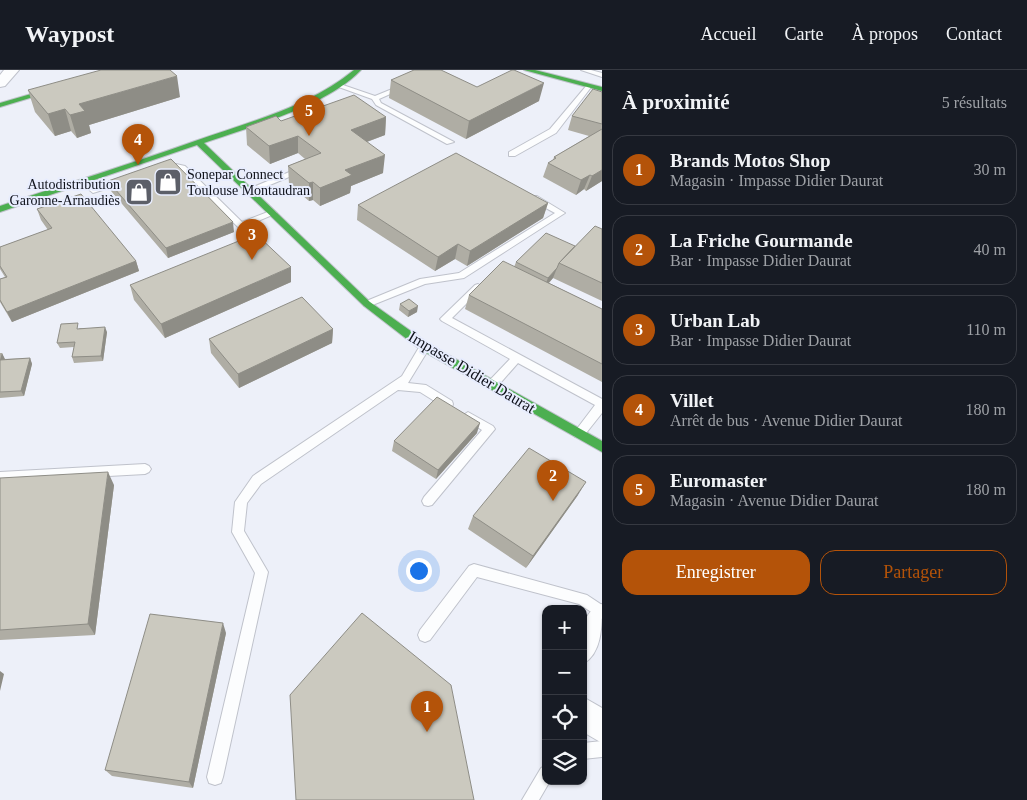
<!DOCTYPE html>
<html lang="fr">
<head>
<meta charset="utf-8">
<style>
  body { margin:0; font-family:Georgia,serif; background:#242831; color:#f1f3f6 }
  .controls { position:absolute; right:15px; bottom:15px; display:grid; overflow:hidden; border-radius:10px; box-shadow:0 1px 4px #0004 }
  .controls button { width:45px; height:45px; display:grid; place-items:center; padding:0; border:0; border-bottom:1px solid #363941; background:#171b24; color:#f1f3f6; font:25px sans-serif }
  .you { position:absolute; left:418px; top:500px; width:18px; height:18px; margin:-12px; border:4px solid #fff; border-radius:50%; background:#1a73e8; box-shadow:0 0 0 8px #1a73e833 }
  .badge { display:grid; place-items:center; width:32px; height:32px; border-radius:50%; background:#b45309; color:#fff; font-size:16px; font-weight:700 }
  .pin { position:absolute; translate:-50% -41px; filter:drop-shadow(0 1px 2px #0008) }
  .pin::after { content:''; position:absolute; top:26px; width:18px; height:15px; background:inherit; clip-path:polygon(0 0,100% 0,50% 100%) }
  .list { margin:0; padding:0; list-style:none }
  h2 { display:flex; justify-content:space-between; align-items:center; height:65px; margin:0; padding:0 20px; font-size:21px }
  h2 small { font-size:16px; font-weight:400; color:#9ea1a6 }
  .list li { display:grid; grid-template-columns:32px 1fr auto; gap:15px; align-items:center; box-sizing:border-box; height:70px; margin:0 10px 10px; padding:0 10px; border:1px solid #363941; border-radius:15px }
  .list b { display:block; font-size:19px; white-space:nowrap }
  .list p { margin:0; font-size:16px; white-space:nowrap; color:#9ea1a6 }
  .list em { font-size:16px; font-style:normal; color:#9ea1a6 }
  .actions { display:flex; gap:10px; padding:15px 20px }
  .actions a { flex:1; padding:11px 0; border:1px solid #b45309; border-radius:15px; text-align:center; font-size:18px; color:#b45309 }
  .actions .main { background:#b45309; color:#fff }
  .icon { flex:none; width:28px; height:28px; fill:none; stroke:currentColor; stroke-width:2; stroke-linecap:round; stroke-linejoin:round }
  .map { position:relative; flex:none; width:602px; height:730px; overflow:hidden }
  header { display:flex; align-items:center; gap:30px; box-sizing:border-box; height:70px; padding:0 25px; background:#171b24; border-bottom:1px solid #363941 }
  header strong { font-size:24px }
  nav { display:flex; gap:28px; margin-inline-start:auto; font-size:18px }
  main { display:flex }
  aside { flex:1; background:#171b24 }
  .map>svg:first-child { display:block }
</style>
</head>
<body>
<header>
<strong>Waypost</strong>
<nav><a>Accueil</a><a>Carte</a><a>À propos</a><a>Contact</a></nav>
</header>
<main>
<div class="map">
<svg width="602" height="730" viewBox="0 0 602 730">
  <rect width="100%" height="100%" fill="#edf0f9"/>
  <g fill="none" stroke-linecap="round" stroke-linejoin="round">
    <!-- lane casing -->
    <g stroke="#bfc2cb" stroke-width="2">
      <path id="lane" d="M581 0H591L602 3V7Z
        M336 14H340L375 26 402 15H406V17L379 29 381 33 454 72 447 74 376 35 372 29 336 16Z
        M587 15 592 16 556 63 515 86H509V82L550 59Z
        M176 94 185 96 242 152 273 140 277 143 244 157H238L179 100 176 98 165 100 161 98Z
        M299 98 306 100 253 122 246 120Z
        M81 109H87L95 118 124 110 128 112 93 123 81 113Z
        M531 126H537L565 143 464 208 425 214 370 236H364V232L420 209 459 203 555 143 531 130Z
        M478 214 483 217 452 248 602 329V343L583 367H575L573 364 595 335 518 293 496 318H488L487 315 488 312 510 289 442 251 440 249 442 247 475 215Z
        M425 273 430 277 408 313 426 315 452 331 453 334 452 337H444L420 322 398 320 261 414 247 433 244 461 268 502 223 707 221 713 215 715 209 713 207 707 255 503 232 462 235 432 253 406 402 306 421 274Z
        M468 342 493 356 495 359 432 435 428 436 424 435 422 431 424 427 482 360 464 349 462 346Z
        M145 394 149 396 151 399 149 402 145 404 0 412V402Z
        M474 494 587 525 602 535V549L579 534 477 507 430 570 425 572 420 570 418 565 420 560 469 496Z
        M602 671V687L583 689V673Z
        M546 695V711H550L539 730H522L541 698Z"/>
    </g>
    <!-- street casing -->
    <g stroke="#bfc2cb" stroke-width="2">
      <path id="street" d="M4 0H19L5 16 0 17V5Z
        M602 534C602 557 602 583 583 594 583 571 577 544 602 534Z
        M583 627 602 638V673L583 662Z"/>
    </g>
    <!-- fast casing -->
    <g stroke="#bfc2cb" stroke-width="2">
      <path id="fast" d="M113 0H123L0 37V33Z
        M354 0H361C327 36 250 57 204 73L370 232 429 274 602 371V382L421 280 364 236 197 75 0 142V136C65 114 131 94 195 71 249 52 309 37 354 0Z
        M524 0H535L602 17V21Z"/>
    </g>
    <!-- lane -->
    <use href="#lane" fill="#fcfdfe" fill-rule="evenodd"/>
    <!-- street -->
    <use href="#street" fill="#fcfdfe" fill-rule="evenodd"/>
    <!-- fast -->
    <use href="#fast" fill="#4caf50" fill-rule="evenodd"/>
  </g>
  <!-- wall -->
  <path fill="#afada4" d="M391 10 477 17 539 31 466 69 389 28Z
    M28 20 180 27 89 55 91 63 77 68 71 61 55 66 35 42Z
    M602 22V111L586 121 584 119 576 125 543 107 548 93 553 90 554 87 589 66 568 60 572 46Z
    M386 47 385 65 367 72 383 103 351 116 350 123 320 136 313 130 309 131 289 114 288 96 305 89 298 83 270 94 247 75 246 57 281 51Z
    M108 111 234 162 168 188 111 121Z
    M548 133 543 148 467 196 455 189 435 201 357 150 358 135Z
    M37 139 136 191 139 201 12 252 0 232V209L5 207 0 199V177L48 160 41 150Z
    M602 159V231L553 208 549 213 602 239V312L465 239 469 225 514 197 516 192 575 176Z
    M291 212 165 268 134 230 130 215Z
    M400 234 417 242 408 247 399 240Z
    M80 258 107 262 103 291 74 293 72 287 74 277 60 278 57 273Z
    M333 259 332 273 239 318 211 283 209 269Z
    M0 283H2L4 289 30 288 32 294 24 326 0 328Z
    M477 363 436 409 392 381 394 371Z
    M0 408 114 415 95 565 0 570Z
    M578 425 526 498 468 459 473 446Z
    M226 563 193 718 112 706 105 700Z"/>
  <!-- shaded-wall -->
  <path fill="#8e8d86" d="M177 6 180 27 89 55 91 63 77 68 70 45 79 34Z
    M544 13 539 31 466 69 469 51Z
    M65 39 71 61 55 66 48 44Z
    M386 47 385 65 350 78 351 60Z
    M298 66V83L270 94 269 76Z
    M385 85 383 103 351 116 350 123 320 136V118L345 100Z
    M602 100V111L586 121 592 106Z
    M590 105 584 119 576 125 581 110Z
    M313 112V130L309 131V113Z
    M548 133 543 148 467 196 470 181Z
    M233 152 234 162 168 188 166 178Z
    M458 174 455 189 435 201 438 187Z
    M136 191 139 201 12 252 7 242Z
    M291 197V212L165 268 161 254Z
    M557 198 553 208 544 218 548 208Z
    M418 236 417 242 408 247 409 241Z
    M105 257 107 262 103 291 101 286Z
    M333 259 332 273 239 318 238 304Z
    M2 283 5 289 3 295 0 290Z
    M30 288 32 294 24 326 21 321Z
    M480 353 477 363 436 409 438 400Z
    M108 402 114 415 95 565 88 554Z
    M586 412 578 425 526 498 533 486Z
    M223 553 226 563 193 718 189 712Z
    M0 601 4 604 0 621Z"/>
  <!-- building -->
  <path fill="#cbc9bf" stroke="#8e8d86" d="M101 0H170L177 6 79 34 85 41 70 45 65 39 48 44 28 20Z
    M414 0H441L477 17 512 0H514L544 13 469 51 391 10Z
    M593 19 602 22V54L572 46Z
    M354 25 386 47 351 60 385 85 345 100 352 105 320 118 313 112 309 113 288 96 321 83 298 66 269 76 246 57 276 46 281 51Z
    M602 59V100L592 106 590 105 581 110 548 93 556 88 554 87Z
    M456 83 548 133 470 181 458 174 438 187 358 135Z
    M171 89 233 152 166 178 108 111Z
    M81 124 136 191 7 242 0 230V209L7 207 0 196V177L52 158 37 139Z
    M595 156 602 159V213L559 193Z
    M546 163 575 176 559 193 557 198 548 208 516 192Z
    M256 164 291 197 161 254 130 215Z
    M503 191 602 239V294L469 225Z
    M302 227 333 259 238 304 209 269Z
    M409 229 418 236 409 241 400 234Z
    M78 253 77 259 105 257 101 286 72 287 75 272 57 273 61 254Z
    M30 288 21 321 0 322V290Z
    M437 327 480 353 438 400 394 371Z
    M529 378 586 412 533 486 473 446Z
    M108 402 88 554 0 560V408Z
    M362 543 451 615 474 730H296L290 625Z
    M150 544 223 553 189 712 105 700Z"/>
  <!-- icons -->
  <defs>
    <g id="shop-square" transform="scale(1.4375)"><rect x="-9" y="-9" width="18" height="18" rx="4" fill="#5c5f68" stroke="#e8edfe"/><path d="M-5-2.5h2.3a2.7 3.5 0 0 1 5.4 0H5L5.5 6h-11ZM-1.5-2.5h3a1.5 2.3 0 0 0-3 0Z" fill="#fff"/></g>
  </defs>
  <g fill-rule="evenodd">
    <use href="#shop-square" x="168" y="112"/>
    <use href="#shop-square" x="139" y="122"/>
  </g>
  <g text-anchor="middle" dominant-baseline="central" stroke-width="4" stroke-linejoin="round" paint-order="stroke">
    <!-- far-poi labels -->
    <g font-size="14" fill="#0e111a" stroke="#e8edfe" text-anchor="start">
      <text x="187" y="104">Sonepar Connect<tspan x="187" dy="16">Toulouse Montaudran</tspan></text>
      <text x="120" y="114" text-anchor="end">Autodistribution<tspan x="120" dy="16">Garonne-Arnaudiès</tspan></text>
    </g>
    <!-- street labels -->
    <g font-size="16" fill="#0e111a" stroke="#e8edfe">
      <text transform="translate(472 302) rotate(31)">Impasse Didier Daurat</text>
    </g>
  </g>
</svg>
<div class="controls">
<button>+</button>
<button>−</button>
<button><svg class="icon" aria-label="locate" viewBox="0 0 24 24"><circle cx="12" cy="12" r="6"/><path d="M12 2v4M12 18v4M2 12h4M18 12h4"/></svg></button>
<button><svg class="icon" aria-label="layers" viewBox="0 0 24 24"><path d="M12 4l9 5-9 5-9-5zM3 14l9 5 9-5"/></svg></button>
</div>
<div class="you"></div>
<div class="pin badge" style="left:427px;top:662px">1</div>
<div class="pin badge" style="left:553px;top:431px">2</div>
<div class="pin badge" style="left:252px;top:190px">3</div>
<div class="pin badge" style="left:138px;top:95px">4</div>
<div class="pin badge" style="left:309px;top:66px">5</div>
</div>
<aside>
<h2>À proximité<small>5 résultats</small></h2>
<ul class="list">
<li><span class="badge">1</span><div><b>Brands Motos Shop</b><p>Magasin · Impasse Didier Daurat</p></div><em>30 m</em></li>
<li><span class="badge">2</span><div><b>La Friche Gourmande</b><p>Bar · Impasse Didier Daurat</p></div><em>40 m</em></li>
<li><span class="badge">3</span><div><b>Urban Lab</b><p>Bar · Impasse Didier Daurat</p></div><em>110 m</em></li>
<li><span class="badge">4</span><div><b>Villet</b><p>Arrêt de bus · Avenue Didier Daurat</p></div><em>180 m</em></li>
<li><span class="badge">5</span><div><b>Euromaster</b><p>Magasin · Avenue Didier Daurat</p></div><em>180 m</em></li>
</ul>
<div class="actions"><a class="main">Enregistrer</a><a>Partager</a></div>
</aside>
</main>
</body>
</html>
